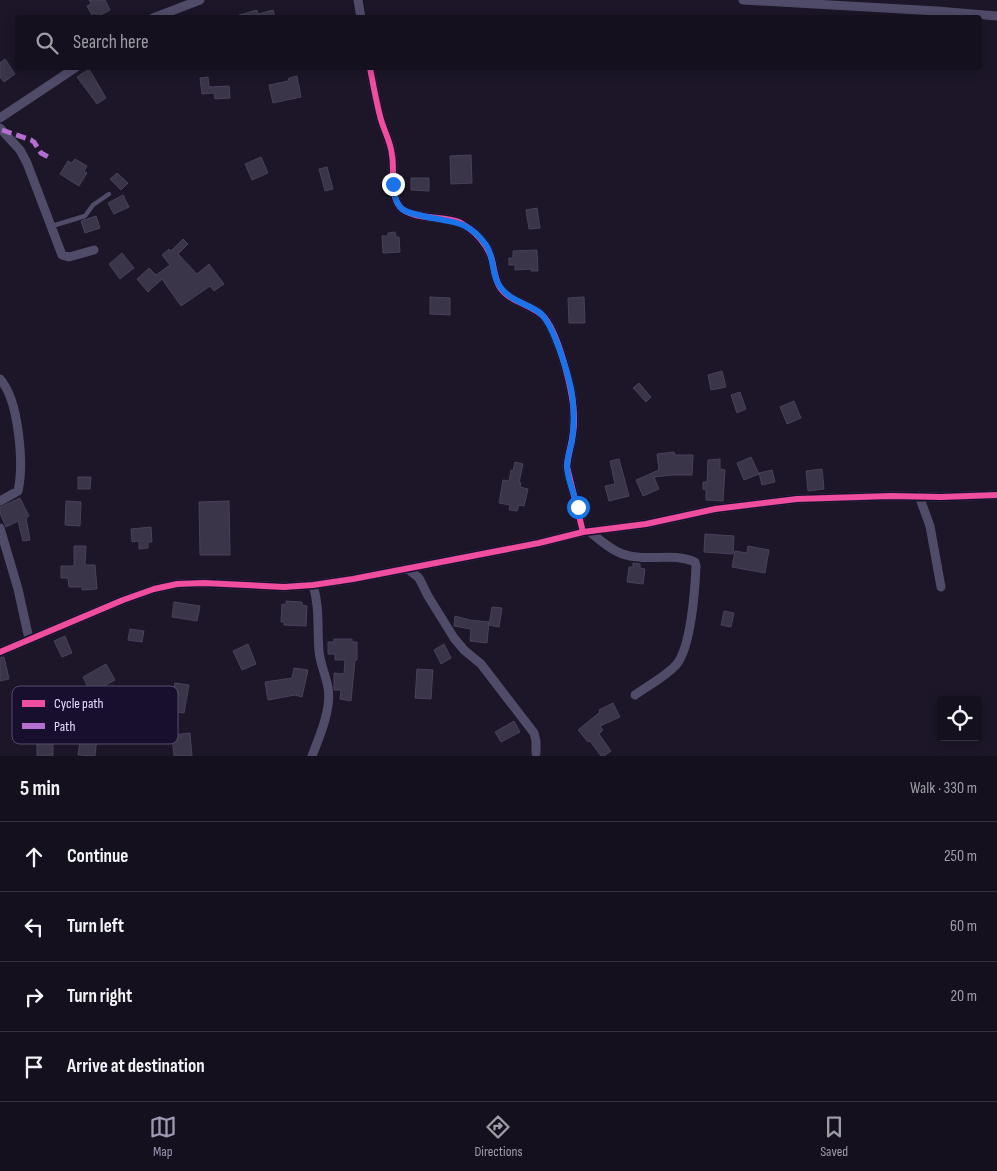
<!DOCTYPE html>
<html lang="en">
<head>
<meta charset="utf-8">
<style>
  body { margin:0; font-family:"Sofia Sans Condensed",sans-serif; background:#221e2b; color:#f1f3f6 }
  .controls { position:absolute; right:15px; bottom:15px; display:grid; overflow:hidden; border-radius:5px; box-shadow:0 2px 12px #0003 }
  .controls button { width:45px; height:45px; display:grid; place-items:center; padding:0; border:0; border-bottom:1px solid #34303c; background:#15101e; color:#f1f3f6; font:25px sans-serif }
  .stop { position:absolute; width:15px; height:15px; margin:-11px; border:4px solid #1a73e8; border-radius:50%; background:#fff }
  .stop.end { background:#1a73e8; border-color:#fff; box-shadow:0 1px 5px #0008 }
  .list { margin:0; padding:0; list-style:none }
  h2 { display:flex; justify-content:space-between; align-items:center; height:65px; margin:0; padding:0 20px; font-size:21px }
  h2 small { font-size:16px; font-weight:400; color:#9d9da4 }
  .list li { display:grid; grid-template-columns:32px 1fr auto; gap:15px; align-items:center; box-sizing:border-box; height:70px; padding:0 20px; border-top:1px solid #34303c }
  .list b { display:block; font-size:19px; white-space:nowrap }
  .list em { font-size:16px; font-style:normal; color:#9d9da4 }
  .icon { flex:none; width:28px; height:28px; fill:none; stroke:currentColor; stroke-width:2; stroke-linecap:round; stroke-linejoin:round }
  .map { position:relative; flex:none; width:997px; height:756px; overflow:hidden }
  .search { position:absolute; background:#15101e; box-shadow:0 2px 12px #0003; left:15px; right:15px; top:15px; height:55px; display:flex; align-items:center; gap:12px; box-sizing:border-box; padding:0 18px; border-radius:5px; color:#9d9da4; font-size:19px }
  .sheet { height:345px; background:#15101e }
  nav { display:flex; justify-content:space-around; align-items:center; box-sizing:border-box; height:70px; border-top:1px solid #34303c; background:#15101e; font-size:14px; color:#9d9da4 }
  nav a { display:grid; justify-items:center; gap:2px }
  nav .on { color:#9f97b4 }
  .map>svg:first-child { display:block }
</style>
</head>
<body>
<div class="map">
<svg width="997" height="756" viewBox="0 0 997 756">
  <rect width="100%" height="100%" fill="#1c1628"/>
  <!-- building -->
  <path fill="#3b3549" stroke="#49415b" d="M89 0H105L110 10 97 17 95 13 92 15 87 6 91 4Z
    M257 10 258 14 273 10 275 18H239V15Z
    M5 59 15 74 4 82 0 77V63Z
    M89 69 106 98 97 104 77 77Z
    M297 76 301 97 273 103 269 85 288 81 289 78Z
    M208 77 209 87 229 86 230 98 215 99 214 93 202 94 200 78Z
    M471 155 472 183 451 184 450 156Z
    M261 157 268 173 252 180 245 164Z
    M75 159 87 166 84 171 87 173 79 186 60 174 68 161 72 163Z
    M327 167 333 189 325 191 319 169Z
    M117 173 128 183 121 190 110 179Z
    M411 178H429V191L411 190Z
    M123 195 129 207 114 214 108 203Z
    M537 208 540 228 529 229 526 210Z
    M96 216 100 228 85 233 81 221Z
    M395 232 396 237H399L400 252 383 253 382 236H388V233Z
    M183 239 188 244 178 254 197 274 209 264 224 284 214 291 210 286 181 306 162 279 148 292 137 279 149 268 156 275 170 265 162 255 169 249 171 251Z
    M537 250 538 271H531V269L515 270V265H509V258H513V251Z
    M122 253 134 268 120 279 109 264Z
    M430 297 450 298V315L430 314Z
    M584 297 585 323H569L568 298Z
    M722 371 726 387 711 390 708 375Z
    M639 383 651 397 646 402 633 388Z
    M740 392 746 409 737 413 731 395Z
    M794 401 801 418 787 424 780 407Z
    M674 452 675 455H693L692 475H672L654 477 659 489 643 496 636 480 659 470 657 454Z
    M751 457 759 474 744 480 737 463Z
    M619 459 629 496 609 501 605 486 615 484 610 461Z
    M720 459V469L725 470 723 501 706 500V490L703 489V482H707L708 460Z
    M515 462 523 464 519 483H521L520 487 528 489 524 506 519 505 517 511 509 510 510 505 499 503 503 480 509 481 511 470 513 471Z
    M822 469 824 489 808 491 806 471Z
    M772 470 775 482 762 485 759 473Z
    M78 477H91L90 489H78Z
    M20 498 29 516 26 518 30 540 23 541 18 521 6 527 0 513V507Z
    M66 501 81 502 80 526 65 525Z
    M229 501 230 555H200L199 502Z
    M151 527 152 542H148V548L139 549V541L132 542 131 529Z
    M705 534 734 536 733 554 704 552Z
    M74 546H86L85 565H95L97 589 82 590V587H69L68 578H61V566H74Z
    M748 546 769 550 765 573 732 567 735 551 747 553Z
    M633 563 640 564V568L645 569 643 584 627 582 629 567H633Z
    M286 601 302 602V605L307 606 306 626 284 625V622H281L282 604 286 605Z
    M174 602 200 606 197 621 172 617Z
    M492 607 502 608 499 627 489 625Z
    M724 611 734 613 731 627 721 625Z
    M455 616 470 620 489 622 487 643 470 641 471 629 454 626Z
    M130 629 144 631 142 642 128 640Z
    M65 636 72 653 62 657 54 641Z
    M334 639H352V642H357V660H355L351 701 340 699 341 690H334V673L344 674 345 660H335V654H328V642H334Z
    M248 644 256 664 242 670 233 651Z
    M444 644 451 658 441 664 434 650Z
    M4 657 9 679 0 681V658Z
    M106 664 115 680 91 693 83 677Z
    M294 668 308 670 302 697 295 695 268 700 265 682 292 678Z
    M417 669 433 670 431 699 415 698Z
    M175 683 189 685 184 713 169 711Z
    M613 703 620 717 600 726 603 730 599 734 611 751 604 756H601L590 741 588 742 578 730 600 712 599 710Z
    M514 721 520 732 501 742 495 732Z
    M190 733 192 756H174L172 735Z
    M81 734 97 737 95 756 78 755Z
    M37 742H53V756H37Z"/>
  <g fill="none" stroke-linecap="round" stroke-linejoin="round">
    <!-- lane -->
    <path stroke="#504b69" stroke-width="4.5" d="M52 226 85 216 93 205 109 194"/>
    <!-- street -->
    <path stroke="#504b69" stroke-width="9" d="M358 0 361 18
      M743 0 937 11 997 16
      M153 18 200 0
      M370 68C373 84 376 100 380 116 383 129 391 142 392 155 395 172 389 193 400 207 413 221 445 215 461 223 475 231 488 245 492 260 494 269 495 278 499 286 509 303 533 304 545 318 560 337 575 398 574 422 574 438 568 452 567 467L583 532
      M0 118 75 68
      M0 128 20 150 27 163 62 255 69 257 94 250
      M0 379C19 400 24 464 18 491L0 501
      M919 496 930 526 941 587
      M0 528 18 589 29 639
      M590 532C600 540 613 552 626 555 648 562 673 552 695 562L696 566C695 590 691 648 676 665 665 677 649 685 635 695
      M408 569 419 578 428 596 454 638 464 650 481 664 534 733 536 741V753
      M0 652 123 600 154 589 177 584 204 583 284 587 313 585 353 579 539 543 583 532 646 524 715 509 797 499 891 496 941 497 997 495
      M312 756C319 738 332 708 328 688 326 675 320 664 319 651 317 628 320 608 313 585"/>
    <!-- quiet -->
    <path stroke="#b36fd0" stroke-width="5" stroke-dasharray="10 5" stroke-linecap="butt" d="M2 130 31 140 34 142 41 153 52 159"/>
    <!-- cycleway casing -->
    <g stroke="#180f2f" stroke-width="9">
      <path id="cycleway" d="M370 68C373 84 376 100 380 116 383 129 391 142 392 155 395 172 389 193 400 207 413 221 445 215 461 223 475 231 488 245 492 260 494 269 495 278 499 286 509 303 533 304 545 318 560 337 575 398 574 422 574 438 568 452 567 467L583 532
        M0 652 123 600 154 589 177 584 204 583 284 587 313 585 353 579 539 543 583 532 646 524 715 509 797 499 891 496 941 497 997 495"/>
    </g>
    <!-- cycleway -->
    <use href="#cycleway" stroke="#ef4d9e" stroke-width="6"/>
  </g>
  <g fill="none" stroke-linecap="round" stroke-linejoin="round">
    <!-- route -->
    <path stroke="#1a73e8" stroke-width="6" d="M393 184C394 192 395 203 402 209 406 212 414 214 419 215 447 223 466 217 486 245 495 258 491 276 501 288 511 301 526 303 539 312 554 323 572 384 573 403 574 416 574 428 572 441 570 450 567 458 567 467 568 481 574 494 578 507"/>
  </g>
  <!-- legend -->
  <rect x="12" y="686" width="166" height="58" rx="8" fill="#180f2f" stroke="#564d6d" stroke-width="1"/>
  <rect x="22" y="700" width="23" height="7" fill="#ef4d9e"/>
  <rect x="22" y="723" width="23" height="6" fill="#b36fd0"/>
  <g font-size="14" fill="#e5ddff">
    <text x="54" y="708">Cycle path</text>
    <text x="54" y="731">Path</text>
  </g>
</svg>
<div class="controls">
<button><svg class="icon" aria-label="locate" viewBox="0 0 24 24"><circle cx="12" cy="12" r="6"/><path d="M12 2v4M12 18v4M2 12h4M18 12h4"/></svg></button>
</div>
<div class="stop" style="left:578px;top:507px"></div>
<div class="stop end" style="left:393px;top:184px"></div>
<div class="search"><svg class="icon" aria-label="search" viewBox="0 0 24 24"><circle cx="10" cy="10" r="6"/><path d="M15 15l6 6"/></svg>Search here</div>
</div>
<section class="sheet">
<h2>5 min<small>Walk · 330 m</small></h2>
<ul class="list">
<li><svg class="icon" aria-label="ahead" viewBox="0 0 24 24"><path d="M12 20V5M6 11l6-6 6 6"/></svg><div><b>Continue</b></div><em>250 m</em></li>
<li><svg class="icon" aria-label="left" viewBox="0 0 24 24"><path d="M17 20v-9H6M10 6l-5 5 5 5"/></svg><div><b>Turn left</b></div><em>60 m</em></li>
<li><svg class="icon" aria-label="right" viewBox="0 0 24 24"><path d="M7 20v-9h11M14 6l5 5-5 5"/></svg><div><b>Turn right</b></div><em>20 m</em></li>
<li><svg class="icon" aria-label="arrive" viewBox="0 0 24 24"><path d="M6 21V4h12l-3 4 3 4H6"/></svg><div><b>Arrive at destination</b></div></li>
</ul>
</section>
<nav>
<a class="on"><svg class="icon" aria-label="map" viewBox="0 0 24 24"><path d="M3 6l6-2 6 2 6-2v14l-6 2-6-2-6 2zM9 4v14M15 6v14"/></svg>Map</a>
<a><svg class="icon" aria-label="directions" viewBox="0 0 24 24"><path d="M12 3l9 9-9 9-9-9zM9 14v-3h6M13 9l2 2-2 2"/></svg>Directions</a>
<a><svg class="icon" aria-label="saved" viewBox="0 0 24 24"><path d="M7 4h10v16l-5-4-5 4z"/></svg>Saved</a>
</nav>
</body>
</html>
